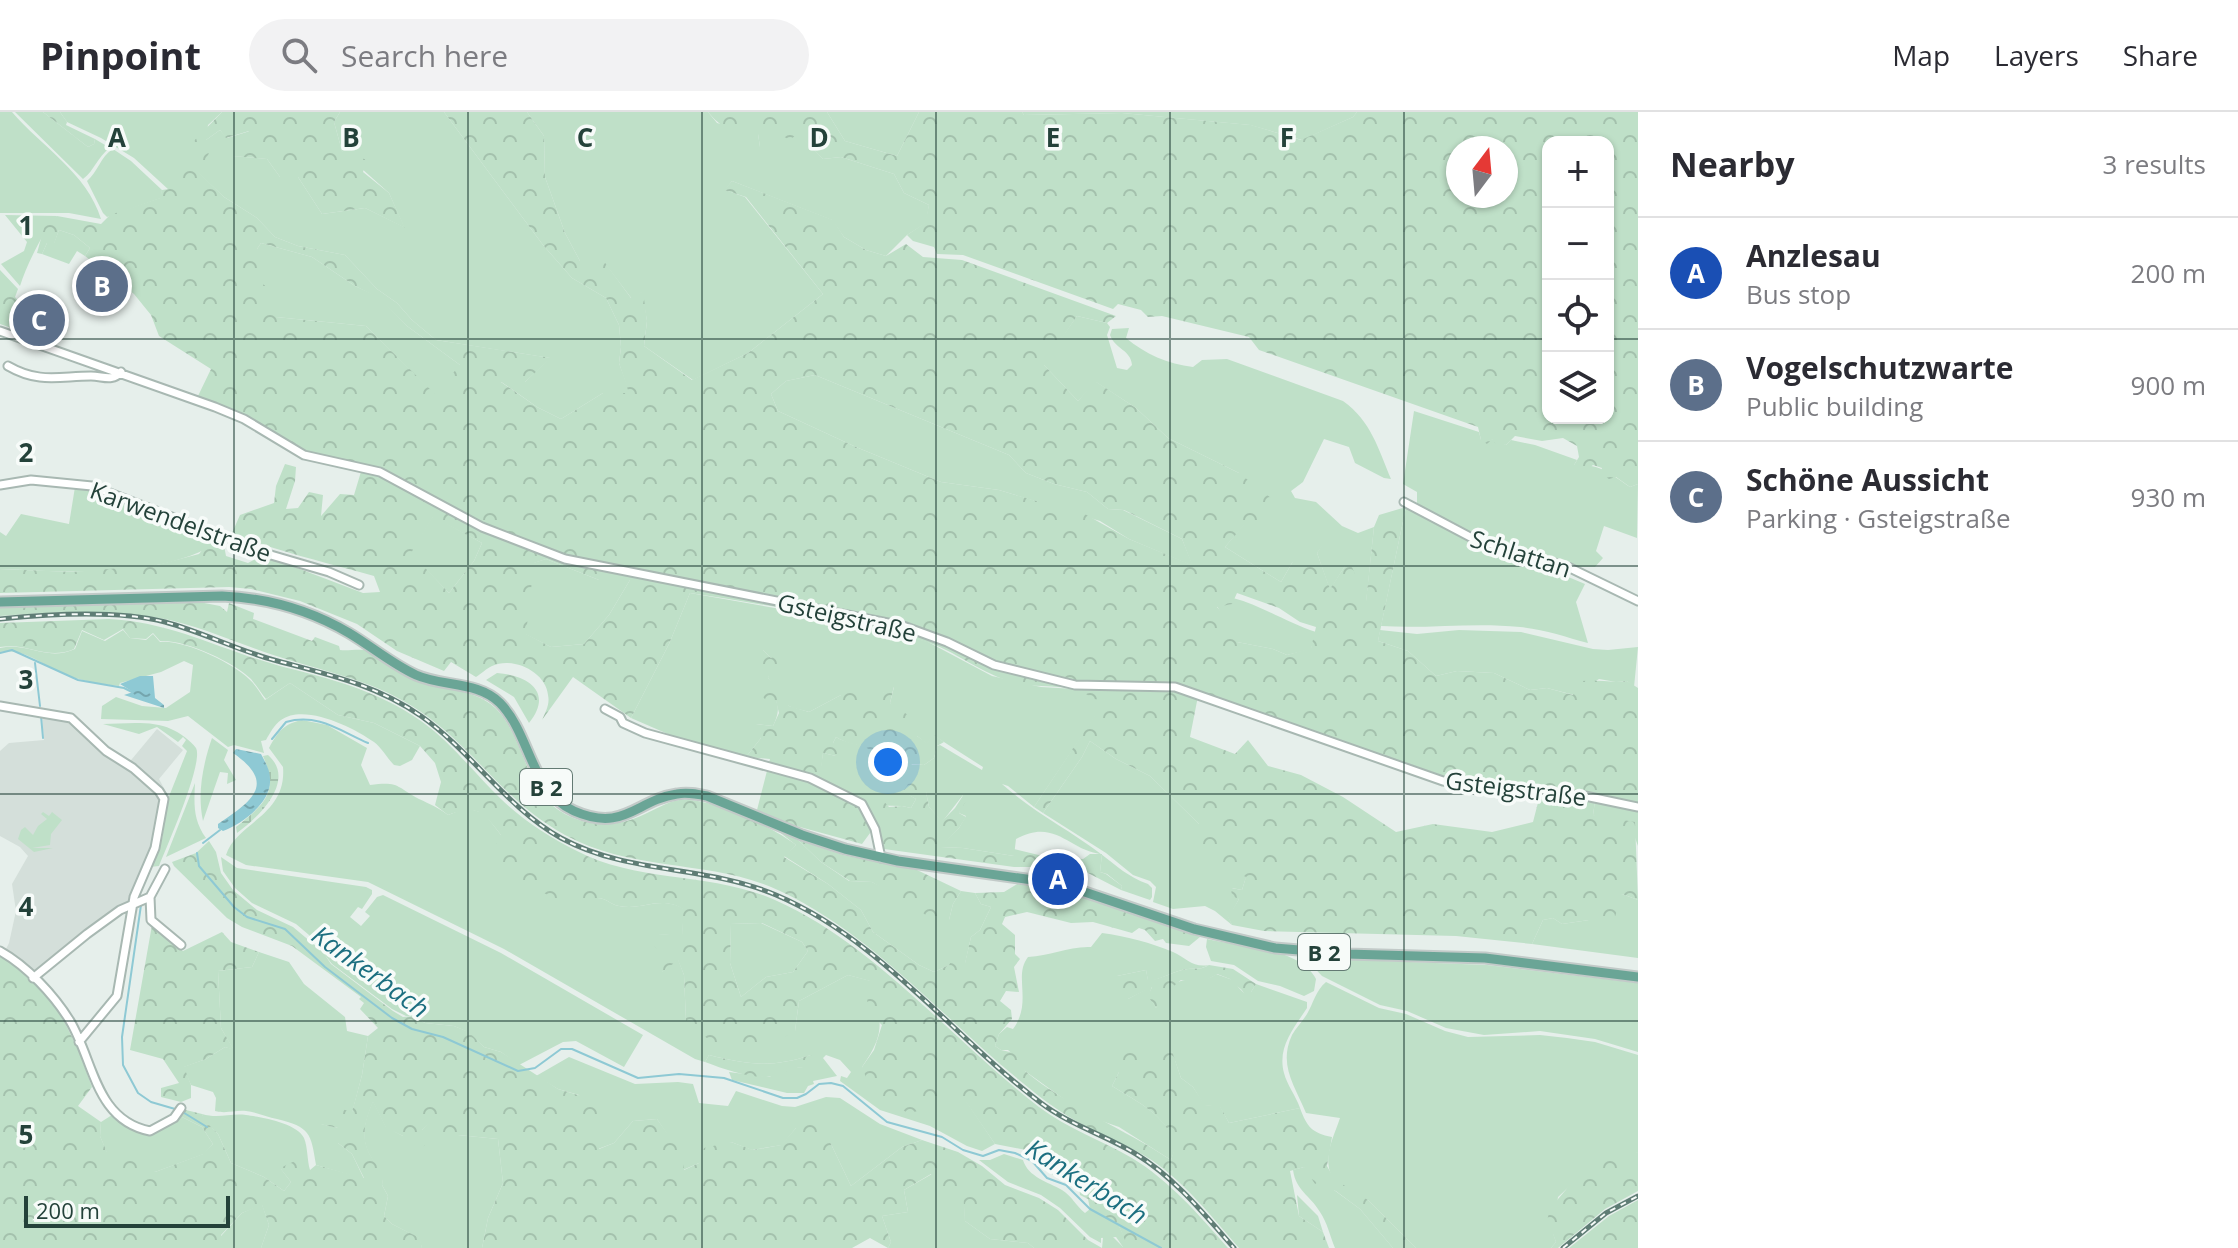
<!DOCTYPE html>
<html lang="en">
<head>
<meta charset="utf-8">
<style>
  body { margin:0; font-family:"Open Sans",sans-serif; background:#f2f2f3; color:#2b2b33 }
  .controls { position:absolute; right:24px; top:24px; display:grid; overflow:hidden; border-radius:16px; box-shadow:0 2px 6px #0004 }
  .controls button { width:72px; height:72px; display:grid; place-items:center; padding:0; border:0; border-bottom:2px solid #e1e1e2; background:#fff; color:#2b2b33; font:40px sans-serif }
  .compass { position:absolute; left:1446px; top:24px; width:72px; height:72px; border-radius:50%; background:#fff; box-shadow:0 2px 6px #0004; rotate:16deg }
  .scale { position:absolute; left:24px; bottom:20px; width:206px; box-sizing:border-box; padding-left:8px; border:4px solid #24423a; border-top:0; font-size:22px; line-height:28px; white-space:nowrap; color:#24423a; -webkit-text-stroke:6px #f7fbf9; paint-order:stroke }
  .you { position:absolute; left:888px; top:650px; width:28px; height:28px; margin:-20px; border:6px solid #fff; border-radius:50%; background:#1a73e8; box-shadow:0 0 0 12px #1a73e833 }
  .badge { display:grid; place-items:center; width:52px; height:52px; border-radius:50%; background:#111827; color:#fff; font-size:26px; font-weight:700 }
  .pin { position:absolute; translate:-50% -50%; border:4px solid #fff; box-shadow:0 2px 8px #0006 }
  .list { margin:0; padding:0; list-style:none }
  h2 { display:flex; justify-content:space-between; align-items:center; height:104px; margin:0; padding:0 32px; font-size:34px }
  h2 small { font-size:26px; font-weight:400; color:#7c7c81 }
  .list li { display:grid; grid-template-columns:52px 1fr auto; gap:24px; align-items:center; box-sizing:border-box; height:112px; padding:0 32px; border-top:2px solid #e1e1e2 }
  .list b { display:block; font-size:30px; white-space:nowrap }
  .list p { margin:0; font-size:26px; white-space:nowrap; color:#7c7c81 }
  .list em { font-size:26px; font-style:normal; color:#7c7c81 }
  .icon { flex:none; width:44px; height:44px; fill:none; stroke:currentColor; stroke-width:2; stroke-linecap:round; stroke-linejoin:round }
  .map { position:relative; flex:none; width:1638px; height:1136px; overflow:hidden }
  header { display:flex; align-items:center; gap:48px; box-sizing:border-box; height:112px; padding:0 40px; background:#fff; border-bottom:2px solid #e1e1e2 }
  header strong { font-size:38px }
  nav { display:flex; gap:44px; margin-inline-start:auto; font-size:28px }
  .search { width:560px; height:72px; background:#f2f2f3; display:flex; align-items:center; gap:20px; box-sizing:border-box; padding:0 28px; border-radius:44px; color:#7c7c81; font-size:30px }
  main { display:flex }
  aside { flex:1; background:#fff }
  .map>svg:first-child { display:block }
</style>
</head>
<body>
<header>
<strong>Pinpoint</strong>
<div class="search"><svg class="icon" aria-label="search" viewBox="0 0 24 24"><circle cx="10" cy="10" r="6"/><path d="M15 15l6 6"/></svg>Search here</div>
<nav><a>Map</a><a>Layers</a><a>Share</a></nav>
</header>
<main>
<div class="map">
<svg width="1638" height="1136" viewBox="0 0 1638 1136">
  <defs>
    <pattern id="forest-crowns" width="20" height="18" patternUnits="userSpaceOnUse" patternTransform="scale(2)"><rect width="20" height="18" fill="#bfe0c8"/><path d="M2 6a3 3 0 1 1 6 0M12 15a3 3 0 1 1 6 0" fill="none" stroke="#a4c1ad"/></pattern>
    <pattern id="wetland-marsh" width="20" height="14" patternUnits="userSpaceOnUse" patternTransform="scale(2)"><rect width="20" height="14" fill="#bfe0c8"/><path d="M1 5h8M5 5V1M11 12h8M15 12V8" fill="none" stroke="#a4c1ad"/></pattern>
    <pattern id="water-ripples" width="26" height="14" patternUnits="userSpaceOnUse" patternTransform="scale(2)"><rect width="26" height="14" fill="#8ec9d4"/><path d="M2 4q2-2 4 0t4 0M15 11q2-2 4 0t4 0" fill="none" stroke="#74a5ad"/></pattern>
  </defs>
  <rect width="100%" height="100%" fill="#e6efeb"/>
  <!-- built -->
  <path fill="#d4dfda" d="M42 606 76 611 127 653 157 617 183 638 159 667 167 682 163 722 137 785 33 866 4 841 9 831 16 799 12 772 28 744 20 735 0 724V639L9 631 44 628Z"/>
  <!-- grass -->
  <path fill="#bfe0c8" d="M0 0H12C42 35 87 61 101 107L69 101H0Z
    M15 0H43L88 35 94 32 95 27 110 36C97 45 95 58 83 67Z
    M60 0H222L208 13 206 28 220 18 227 26 250 19 233 44 267 47 280 65H298L322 102 365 96 404 115 389 81 342 39 334 10 340 0H444L543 133 572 166 606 186 619 213 621 235 619 251 630 281H603L561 307 537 295 500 269 525 270 550 246 436 228 412 208 397 191 377 177 345 143 298 134 275 125 257 106 224 85 191 54 169 78 134 46 101 26 67 10Z
    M527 0H708L717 11 758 22 760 35 779 21H797L823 47 841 45 894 62 904 81 929 93 926 111 907 123 886 144 866 138 844 125 832 108 732 69 725 78 745 85 823 182 748 241 693 268 644 234 647 209 642 180 632 187 603 149H580L565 121 545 65 544 24Z
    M827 0H919L897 44 845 29Z
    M1022 0H1357L1353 5 1302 28 1250 13 1122 1 1024 3Z
    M113 37 131 49 162 78 161 86 107 105 103 101 87 69C98 60 100 45 113 37Z
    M5 103 57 104C43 120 27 152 20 174L1 152 24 139 27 130Z
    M59 118 74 123 90 136 85 144 77 139 69 152 42 142 47 131H54Z
    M261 131 312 145 355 174 379 185 407 214 460 253 475 293H445L366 214 276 205 259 170 257 137Z
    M1077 204 1107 211 1110 215 1107 223 1117 256 1127 258 1132 253C1131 238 1115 237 1110 223L1112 217 1129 216 1126 226C1145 242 1168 252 1193 255L1202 248 1227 247 1343 289C1371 309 1378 336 1391 367L1384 366 1355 351 1349 335 1324 327 1303 370 1291 379 1295 386 1316 390 1342 414 1358 421 1374 415 1366 491 1345 454 1330 478 1317 441 1322 433 1292 451 1281 470 1225 435 1245 411 1239 361 1168 326 1136 296 1096 270 1078 289 1043 252Z
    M815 263 1009 343 1026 361 1054 372 1087 380 1108 397 1123 398 1182 427 1193 454 1129 427 1100 409 999 378 941 370 856 335 778 299 771 282 786 269Z
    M1414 299 1479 320 1481 328 1492 327 1506 333 1511 328 1535 333 1577 348 1574 353C1601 352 1608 360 1630 375L1638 372 1637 426 1604 414 1596 439 1603 446 1595 455H1577L1476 426 1417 394V380L1403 372Z
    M75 375 110 383 223 428C158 468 73 460 0 457V420L6 424 21 402 69 412Z
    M1406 395 1473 429 1541 450 1542 454 1585 472 1576 490 1588 531C1566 525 1543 517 1520 515 1474 510 1428 517 1381 514Z
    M433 404 482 431 474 449 449 481 410 441Z
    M546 447 599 468H630L609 503 584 532 551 535 525 522 533 451Z
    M690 481 865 512 928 530 992 564 1041 575 1076 577 1106 588 1034 695 1008 674 1002 672C1033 700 1068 717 1101 742 1117 754 1128 765 1148 772L1152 776V785L1150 788 1121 778 1122 774 1107 762 1100 760 1102 742C1070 740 1056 705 1016 727L1014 744 963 736 940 735 959 716 966 704 959 701 963 683 942 710 929 695 926 680H904L916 687 911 696 902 694 860 693 819 668 823 641 836 644 833 631 836 625C854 636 884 632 896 652L924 653 934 646 937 634 940 633 982 658 983 655 933 623 927 632 917 624 890 591 894 575 883 581 841 583 809 600C804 598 794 597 789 594 780 587 777 574 768 566L771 546 763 538C763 544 760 552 761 558 764 583 788 584 773 614L756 612 761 626 746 645 684 629 631 606 669 532Z
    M1233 486C1263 494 1287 511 1316 520L1311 537 1287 543 1273 537 1237 530 1217 494 1231 492Z
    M123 518 130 526 146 528 153 522 160 530C183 527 233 551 249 567 255 572 260 581 265 588L290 571 338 603 374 611 420 634 412 648 400 654 394 653C387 646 382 636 374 630 353 615 304 591 281 608 274 613 270 621 266 628L261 629 264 641 234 633 228 635 188 604 168 609 101 607 102 594 116 585 142 594 166 596 190 580 193 553 184 549 161 560 120 571 119 574C100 572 81 569 64 562 43 553 23 535 0 540V536C29 530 46 550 75 537L82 519 105 529Z
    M1380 518 1417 522 1459 518 1521 520 1593 537 1608 538 1638 535 1634 575 1627 569 1616 570 1599 567 1574 583 1547 576 1530 578 1494 561 1457 559 1436 564 1408 539 1378 529Z
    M302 608 327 613 367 636 361 653 370 673C400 669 396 675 419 687 430 692 439 696 448 703L466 696 484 701 501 723 595 786C606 785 609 792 619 794 643 799 659 783 684 797L682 824 658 822 662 860 678 847 684 863 686 909 795 919 799 889 848 863 871 869C881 909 887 919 862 955L938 994 966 989 995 1032 982 1039 967 1034 930 1014 880 998 840 969 841 964 847 966 851 960 840 948 826 943 823 946 837 964 813 969 814 972 808 974 804 981H787L732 968 729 960 769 965 789 956 803 955 811 943C772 956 749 953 709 943L705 950 695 947 504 837 368 770 246 753 226 743C236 711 287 704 283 655L269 636C278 620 283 612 302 608Z
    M103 612C124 612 152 608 171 617 179 620 191 629 196 636 204 651 166 736 159 754L150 755 162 727 168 687 187 639 182 634 186 628 183 625 178 630 157 615 139 622Z
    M212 626 228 638 224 648 236 668 227 672 228 661 220 660 203 709C197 682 203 652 212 626Z
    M1090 629 1116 647 1150 664 1199 712 1246 765 1242 778 1232 776 1239 787 1233 798 1225 797 1232 813 1215 799 1205 794 1173 797 1153 790 1156 775 1150 769 1133 763 1106 741 1043 701 1082 645Z
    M195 671C194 692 193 708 206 726L166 745Z
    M1595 689 1638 697V734L1634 723 1593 703Z
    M43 700 49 704 52 700 62 708 51 722 50 733 32 736H53L34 740 18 727 21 718 25 715 33 723 38 714 47 707 41 702Z
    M778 719 798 728 821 750 849 769 872 770 949 808 953 792 961 779 975 781 981 792 991 795 980 818 971 825 965 852 949 853 934 860 919 853 873 820 861 798 828 772 784 744 796 733Z
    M221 745 237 756 366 775 372 778V782L362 797 358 795 350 805 361 814 370 804 365 800 377 785 383 783 501 841 643 923 624 955 576 929 563 930 519 953 501 940 484 935 468 920 454 914 425 911 413 904H406L392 897 332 852 309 823 296 812 252 791 235 776 223 759Z
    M1622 782 1638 788V846L1532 832 1543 808 1553 806 1562 812 1589 808Z
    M761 811 802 830 808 839 793 860 766 865 741 885 730 851 731 812Z
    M1102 821C1125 824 1152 831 1173 840 1186 846 1193 856 1209 853 1200 858 1197 856 1188 857 1174 858 1162 868 1148 869L1146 858 1117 864V869L1128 887 1152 874 1149 884 1156 896C1163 887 1168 876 1178 870 1191 864 1204 872 1216 862L1230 867 1245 882 1251 880 1256 872 1307 890V896C1294 916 1277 935 1284 961 1287 973 1296 984 1300 996L1229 1011 1220 995 1204 993 1193 975 1181 966 1172 940 1119 960 1112 974C1141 992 1162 1001 1177 1032L1171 1048 1119 1015 1096 1007 1068 990 1025 959 1017 946 1008 938H1001L995 934 999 922 1007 915 1013 917C1033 890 1013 864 1028 845 1050 844 1069 834 1091 835Z
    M1207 827C1240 835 1299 835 1316 867L1314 879 1304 884 1280 874 1258 869 1234 853 1211 849 1206 835Z
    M259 840 289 850 304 872 345 905 347 919 368 924 362 963 352 1001 321 1012 338 1016V1031L352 1042 364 1067 316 1053C311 1021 310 1015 277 1007 267 1005 256 1000 246 999 235 998 226 1002 215 999L216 986 213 980 191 973 183 955 206 947 225 935 233 937 221 916 218 859 252 855Z
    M1305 846 1487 853 1638 871V940L1595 927 1540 919 1484 923 1446 916 1407 899 1380 893 1322 864Z
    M1326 870 1379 896 1406 902 1445 919 1468 925 1540 923 1567 926 1595 930 1638 943V1040L1574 1070 1558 1085 1553 1121 1556 1130 1551 1136H1416L1368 1088 1334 1078 1360 1097 1393 1136H1335C1330 1124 1327 1110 1320 1100 1310 1083 1296 1079 1293 1058L1304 1055 1331 1063C1323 1043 1334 1025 1340 1006L1306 1001C1295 974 1278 953 1292 923 1296 916 1302 910 1307 902 1313 892 1316 878 1326 870Z
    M569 945 635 972 678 970 693 972 699 991 728 994 736 979 782 994 795 995 826 985 840 986 880 1012 922 1028 902 1035 851 1074 831 1032 796 1016 782 1033 752 1038 731 1030 699 1051 683 1058 667 1022 657 1007 633 1009 614 1031 598 1037 579 983 558 977 536 964Z
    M373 989 386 1015 403 1024 422 1018 431 1008 458 1023 498 1027 503 1071 488 1106 482 1136H422L419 1126 392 1112 384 1104 388 1084 382 1073 383 1061C360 1036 360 1019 373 989Z
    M202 1002C218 1007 231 1001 246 1003 262 1005 297 1011 304 1026 308 1036 307 1048 310 1058L281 1057 291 1070 284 1079 264 1065 231 1051 218 1022 204 1009Z
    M112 1003 137 1019 150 1021 178 1003 202 1015 213 1032 204 1042 155 1060 107 1041 100 1024 101 1010Z
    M1004 1042 1023 1048C1028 1065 1048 1070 1062 1078 1072 1084 1076 1094 1085 1101L1090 1097 1118 1112 1129 1135H1123L1116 1125 1101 1126V1131L1090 1125 1060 1096 1041 1083 1008 1070 979 1048H990Z
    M932 1062 964 1080 965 1109 990 1127 1028 1131 1034 1136H888L891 1130 882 1104 908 1100 904 1078Z
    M1297 1083 1318 1104 1323 1120 1299 1104Z
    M262 1092 269 1113 261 1136H221V1124L242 1101Z"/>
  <!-- forest -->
  <path fill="url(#forest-crowns)" fill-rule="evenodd" d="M43 0H60L67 10 66 13 95 27 94 32 88 35Z
    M222 0H340L334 10 342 39 367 48 363 60 389 81 405 116 365 96 322 102 298 65H280L267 47 232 44 249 19 226 26 220 18 206 28 211 37 203 53 189 34Z
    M444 0H527L544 24 545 65 565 121 580 149 603 148 631 186 643 179 647 209 644 234 692 268 748 241 823 182 746 85 724 78 732 69 833 108 844 125 866 138 886 144 906 132 923 145 962 148 1116 204 1107 211 1077 204 1044 253 1078 289 1095 269 1136 296 1168 326 1239 361 1271 386 1280 416H1268L1263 411 1252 417 1245 412 1225 435 1281 470 1292 451 1313 429 1323 433 1317 441 1330 477 1345 454 1352 455 1366 489 1374 415 1379 403 1406 395 1378 529 1408 539 1436 564 1457 559 1494 561 1530 578 1547 576 1573 583 1581 569C1597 567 1611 571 1627 569L1638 576V691L1599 684 1595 689 1593 703 1635 710 1638 788 1622 782 1611 818 1589 808 1562 812 1553 806 1543 808 1532 832 1456 824 1264 819 1232 813 1224 797H1233L1239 787 1232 784 1231 776 1242 778 1246 765 1219 753 1195 728 1199 712 1150 664 1116 647 1090 629 1082 645 1043 701 1034 695 1105 588 1093 587C1075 570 1041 577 1017 571 981 563 956 538 923 529 847 506 768 493 690 481L669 532 631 606 573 565 542 608C546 599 550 592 548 583 546 560 513 544 492 554 487 556 481 562 476 565L451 550 444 559 397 539 357 512 300 489 251 477 229 475 0 481V457L73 460 157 453 199 442 208 431 223 428 226 444 248 451 263 443 363 481 380 480 374 464C326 450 278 440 232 421L240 403 274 391 276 374 285 352 296 355 295 369 286 397 298 396 309 380 323 383 321 404 340 382 354 383 363 353 306 339 244 305 198 284 211 257 159 224 151 203 134 182 85 144 90 136 74 123 59 118 54 132 47 131 42 142 37 141 45 112 57 104 101 112 110 103 160 86 162 78 169 77 173 68 191 53 224 85 257 106 275 125 298 134 345 143 377 177 397 191 412 208 436 228 551 246 525 270H501L537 295 561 307 603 281H629L619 251 621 235 619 213 606 186 572 166 543 133ZM261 131 312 145 355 174 379 186 407 214 460 253 446 269 474 292H445L366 214 276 205 281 185 260 170 265 151 257 137ZM815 263 1009 343 1026 361 1054 372 1087 380 1108 397 1124 398 1182 427 1192 453 1129 427 1076 397 1036 389 999 378 941 370 856 335 778 299 771 282 786 269ZM433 405 482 431 474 449 449 481 411 441ZM546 447 599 468H630L609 503 584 532 551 535 526 522 534 451ZM1237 481 1279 496 1300 510 1316 515 1311 536 1287 543 1273 537 1237 530V518L1217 495 1232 492ZM1199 579 1444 664 1483 671 1542 675 1533 710 1492 720 1433 712 1396 720 1343 685 1301 663 1268 654 1248 628 1235 642 1190 625Z
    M708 0H827L845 29 897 44 919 0H1022L1024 3 1122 1 1251 13 1301 28 1353 5 1357 0H1638V372L1630 375 1616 365 1609 367 1600 361 1602 356 1593 353 1585 359H1578L1574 353 1579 345 1577 334 1563 326 1542 329 1515 324 1506 333 1495 331 1492 327 1487 332 1481 328 1478 315 1259 238 1249 225 1162 204 1148 205 1141 198 1118 192 1113 197 963 143 937 142 934 135 913 129 907 123 925 111 929 93 904 81 894 62 841 45 823 47 797 22 790 28 779 22 772 35H760L758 22C736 23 722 17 708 0ZM1548 30H1608V306H1548ZM1458 36H1506V84H1458Z
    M0 158 18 177 15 185 42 217 43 224 37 225 0 212Z
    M199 490 220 494 227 500 229 491 254 501 253 507 312 529 315 525 339 534 340 538C347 539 357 537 364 538 373 540 399 561 411 566 439 580 478 574 500 601 527 634 526 684 569 704 594 716 621 714 645 702 656 697 667 690 679 688 709 684 772 715 796 733L784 745 828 772 861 798 873 820 919 853 934 860 949 853 955 843 965 851 971 825 980 818 991 795 981 792 975 781 1004 780 1019 771 1063 778 1200 825 1189 834 1166 831 1163 827 1155 829 1145 818 1139 816 1132 821 1093 810 1071 811 1027 800 1005 805 1002 812 1015 823V842L1020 847 1014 855 1019 880 1006 879 1000 889 1011 898 1012 907 999 922 995 934 1001 938 1019 942 1017 946 1024 951 1025 959C1070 996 1123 1016 1171 1048L1176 1032C1162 1001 1141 992 1112 974L1119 960 1116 948 1122 941 1159 930 1172 939 1181 966 1193 975 1205 993 1220 994 1229 1011 1300 996C1307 1015 1312 1021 1332 1025L1327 1054 1332 1063 1315 1072 1304 1055 1290 1059 1299 1104 1323 1120 1329 1136H1239C1213 1106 1186 1072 1153 1049 1131 1034 1106 1025 1082 1012 1063 1002 1046 990 1029 976 947 911 876 824 780 779 713 747 635 761 565 723 508 692 478 642 428 605 386 573 339 563 289 548 247 536 201 513 159 506 108 497 51 500 0 504V496L13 494Z
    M109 507C172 510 221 538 280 554 331 567 377 578 421 609 451 630 474 661 501 687 524 709 549 725 577 739 638 771 712 760 775 788 875 832 953 929 1039 995 1068 1017 1101 1028 1132 1046 1170 1069 1199 1103 1228 1136H1034L1028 1131 990 1127 965 1109 963 1080 941 1078 931 1062 904 1078 908 1100 882 1104 891 1130 888 1136 870 1126 852 1136H482L488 1106 503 1071 498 1027 458 1023 442 1036 431 1009 422 1018 425 1033 416 1043 403 1024 386 1016 373 990C360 1020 361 1037 384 1061L382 1073 388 1084 384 1104 392 1112 420 1126 422 1136H261L269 1113 262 1093 242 1101 221 1123V1136H0V844L5 843 57 895 78 937 92 975 78 994 101 1010 100 1024 107 1040 137 1036 155 1060 203 1042 213 1032 202 1015 178 1003 182 997 202 1002 205 1009 218 1022 231 1051 264 1065 284 1079 291 1070 280 1056 297 1048 310 1058 316 1053 364 1066 352 1042 338 1031V1016L320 1012 328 993 352 1000 362 963 368 924 378 916 360 897 364 891 359 887 361 885 292 834 242 815 227 806 174 754 172 750 196 741 209 729 216 740 221 761 233 778 257 798 293 815 323 840 331 852 393 899 403 905 413 904 425 911 454 914 469 920 484 935 501 940 558 977 605 991 599 1037 614 1031 633 1009 657 1007 667 1021 680 1024 684 1058 699 1051 704 1036 731 1030 753 1038 781 1033 796 1016 813 1008 831 1032 851 1074 902 1035 922 1028 958 1040 982 1054 1005 1073 1039 1086 1058 1098 1088 1128 1102 1136 1104 1116 1123 1135H1128L1118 1112 1090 1097 1088 1087 1080 1083 1079 1073 1053 1063 1026 1038 995 1032 966 990 908 1001 872 981 862 955 874 938 882 913 866 898 870 869 848 863 799 889 795 919C771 932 744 946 717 933 706 927 696 916 686 909L684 863 678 848 661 861 658 838 649 828 658 822 682 823 683 797C659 783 643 799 619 794 609 792 606 785 595 786L589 793C549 791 521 769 491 744L501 723C483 700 478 692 448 703L435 693 441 670 435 651 420 634 374 611 338 603 290 571 266 587C261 581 256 573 251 567 234 550 184 527 160 529L153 521 146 527 130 526 123 517 104 528 82 518 74 537C46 549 29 530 0 535V511ZM762 811 802 830 808 839 793 860 766 865 741 885 730 851 731 812Z
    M756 536 763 538 771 546 776 544 787 552 771 558 768 566 777 573 789 594 809 600 841 583 847 575 861 581 870 576 883 581 887 571 892 569 894 574 890 591 917 609 922 620 917 624 927 631 933 622 944 630 937 634 934 646 924 653 912 652 907 659H903L892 645 879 646C863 628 855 637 836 625L833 631 842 634 843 643 836 644 823 641 820 668 844 677 860 692 878 683 889 695 902 694 911 696 916 687 903 680 908 672 920 670 926 680 929 695 942 709 955 696 964 682 967 687 959 701 966 705 959 716 941 735 963 736 1014 744V737L1051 746 1083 747 1090 742H1102L1100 760 1106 762 1122 774 1121 778 1088 761 1060 755H1014L884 737 878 721 873 717 862 732 789 712 757 698 770 647 746 645 761 626 751 620 750 614 756 612 773 614 779 601 776 589 768 590 757 579 761 559 750 545Z
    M497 561C528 563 554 580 529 611L514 585 486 568Z
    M798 728 843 743 917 758 961 779 953 792 949 808 939 811 872 770 850 769 821 750Z
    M152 813 183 839 222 820 231 830 259 840 252 855 218 859 221 916 234 938 225 935 206 947 184 955 191 973V986L181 990 161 985V976L179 971 163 947 130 938Z
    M1209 853 1233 857 1256 872 1251 880 1254 888 1247 892C1245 882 1243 875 1232 873L1230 867 1217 862C1204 871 1196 871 1181 868L1169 878 1171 882 1156 896 1148 884 1152 875 1128 887 1119 888 1114 877 1117 864 1146 858 1148 868C1162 868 1174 858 1188 857 1197 856 1201 858 1209 853Z
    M709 943C749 953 772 956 811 943L818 956 811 962 802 955C790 956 778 965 766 965 745 965 724 957 705 950Z
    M1638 1040V1079L1605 1097 1558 1136H1551L1556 1130 1553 1122 1548 1118C1542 1092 1572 1081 1576 1058L1603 1045Z
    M1337 1069 1368 1088 1416 1136H1393L1360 1097 1333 1077Z
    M1638 1088V1136H1569L1609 1104Z"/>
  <!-- wetland -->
  <path fill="url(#wetland-marsh)" d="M268 643C297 668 259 705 237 721L236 715C265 691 279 682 263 644Z"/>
  <!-- water -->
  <path fill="url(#water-ripples)" d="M140 564H153L155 586 164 593V596L124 583 133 580 120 572Z
    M236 637 261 642C265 650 270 657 270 667 272 690 242 712 223 719L218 716V712C251 690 278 672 233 641Z"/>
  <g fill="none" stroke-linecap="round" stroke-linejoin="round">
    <!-- stream -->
    <path stroke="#8ec9d4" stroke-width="2" d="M0 541 12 538 78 568 124 576 132 580
      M35 551 40 594
      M41 604 43 626
      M272 627 286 610C318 601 340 619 368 631
      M203 731 220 718
      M197 741 199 754 234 795 247 805 285 817 325 855 392 906 412 917 443 925 518 959 535 956 561 937H572L638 966 679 962 724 966 783 986H797L806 982 819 972 831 971 843 974 887 1010 942 1025 963 1038 983 1044 999 1038 1015 1041 1032 1049 1047 1066 1066 1073 1090 1097 1161 1136
      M141 793 122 925 123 953 138 981 151 990 175 997
      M181 999 207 1015"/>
    <!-- minor casing -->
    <g stroke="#a8b8b2" stroke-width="11">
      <path id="minor" d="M0 219 215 295 244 307 304 343 380 360 482 415 565 447 903 514 947 530 994 553 1075 573 1175 575 1443 669 1483 675 1585 684 1638 695
        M8 254C39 272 60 264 91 264 103 264 112 270 121 260
        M0 373 31 368 92 374 264 441 329 460 359 473
        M1404 390 1474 427 1568 455 1638 489
        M0 594 71 606 106 639 133 656 159 679 164 687 155 736 134 785 117 884 79 930
        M605 597 620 605 623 611 645 621 810 666 862 692 875 717 881 746
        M150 785 151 808 181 833
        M0 839C27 854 54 883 70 909 94 949 95 1008 150 1019L174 1006 181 996
        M33 866 87 822 120 798 150 785 165 757"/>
    </g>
    <!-- major casing -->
    <g stroke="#c2cac8" stroke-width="13">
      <path id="major" d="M0 490 222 484C268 486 310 498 349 521 371 534 392 552 416 563 443 575 478 569 500 591 531 623 530 679 574 699 624 721 636 688 677 682 687 680 697 682 707 684L802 723 845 737 898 749 1061 772 1194 817 1275 836 1347 842 1485 846 1638 865"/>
    </g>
    <!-- minor -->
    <use href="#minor" stroke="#fff" stroke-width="7"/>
    <!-- major -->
    <use href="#major" stroke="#6aa596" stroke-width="9"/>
    <!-- rail casing -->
    <g stroke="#5f7d75" stroke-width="5">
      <path id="rail" d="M0 507C48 502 119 498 165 510 202 520 237 538 274 548 326 562 375 572 421 604 472 640 506 695 561 726 629 763 706 753 776 783 880 827 952 924 1041 991 1070 1013 1105 1023 1136 1042 1175 1066 1204 1102 1234 1136
        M1563 1136 1606 1101 1638 1084"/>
    </g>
    <!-- rail -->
    <use href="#rail" stroke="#f7fbf9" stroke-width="2" stroke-dasharray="6" stroke-linecap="butt"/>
  </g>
  <!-- grid -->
  <path fill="none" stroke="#24423a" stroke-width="2" stroke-opacity="0.55" d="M234 0V1136M468 0V1136M702 0V1136M936 0V1136M1170 0V1136M1404 0V1136M0 227H1548M1608 227H1638M0 454H1638M0 682H1638M0 909H1638"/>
  <g text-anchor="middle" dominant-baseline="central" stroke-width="7" stroke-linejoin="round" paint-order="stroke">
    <!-- shield labels -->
    <g fill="#f7fbf9" stroke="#637a73" stroke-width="2">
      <rect x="520" y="657" width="52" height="36" rx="6"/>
      <rect x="1298" y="822" width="52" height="36" rx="6"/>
    </g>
    <g font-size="22" font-weight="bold" fill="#24423a">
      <text x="546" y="675">B 2</text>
      <text x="1324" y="840">B 2</text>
    </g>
    <!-- street labels -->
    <g font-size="24" fill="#24423a" stroke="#f7fbf9">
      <text transform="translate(181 409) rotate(20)">Karwendelstraße</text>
      <text transform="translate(1521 441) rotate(18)">Schlattan</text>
      <text transform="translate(847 505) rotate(13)">Gsteigstraße</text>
      <text transform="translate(1516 676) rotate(7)">Gsteigstraße</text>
    </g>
    <!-- water labels -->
    <g font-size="26" font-style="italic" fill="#1c6f80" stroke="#f7fbf9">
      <text transform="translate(371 859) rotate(36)">Kankerbach</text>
      <text transform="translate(1087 1069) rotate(32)">Kankerbach</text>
    </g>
  </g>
  <g font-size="26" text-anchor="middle" font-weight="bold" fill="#24423a" stroke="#f7fbf9" stroke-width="7" stroke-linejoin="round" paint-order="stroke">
    <text x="117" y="35">A</text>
    <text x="351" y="35">B</text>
    <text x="585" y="35">C</text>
    <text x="819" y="35">D</text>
    <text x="1053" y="35">E</text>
    <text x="1287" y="35">F</text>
    <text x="26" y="123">1</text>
    <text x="26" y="350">2</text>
    <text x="26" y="577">3</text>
    <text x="26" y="804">4</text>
    <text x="26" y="1032">5</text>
  </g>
</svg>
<div class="controls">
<button>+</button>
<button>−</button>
<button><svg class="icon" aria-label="locate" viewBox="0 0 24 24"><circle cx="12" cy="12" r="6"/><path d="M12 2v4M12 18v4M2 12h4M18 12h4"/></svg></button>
<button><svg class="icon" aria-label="layers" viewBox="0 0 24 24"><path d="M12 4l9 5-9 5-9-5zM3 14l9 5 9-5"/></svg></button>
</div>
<svg class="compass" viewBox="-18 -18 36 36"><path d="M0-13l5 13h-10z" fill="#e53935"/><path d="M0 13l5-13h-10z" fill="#7c7c81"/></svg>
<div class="scale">200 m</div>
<div class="you"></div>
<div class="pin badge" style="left:1058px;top:767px;background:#1a4fb4">A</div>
<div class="pin badge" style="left:102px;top:174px;background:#5c6f8a">B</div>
<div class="pin badge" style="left:39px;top:208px;background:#5c6f8a">C</div>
</div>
<aside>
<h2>Nearby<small>3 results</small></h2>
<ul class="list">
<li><span class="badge" style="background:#1a4fb4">A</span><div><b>Anzlesau</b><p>Bus stop</p></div><em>200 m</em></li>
<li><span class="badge" style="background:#5c6f8a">B</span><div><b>Vogelschutzwarte</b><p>Public building</p></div><em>900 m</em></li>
<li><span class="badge" style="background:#5c6f8a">C</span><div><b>Schöne Aussicht</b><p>Parking · Gsteigstraße</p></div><em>930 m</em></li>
</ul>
</aside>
</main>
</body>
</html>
